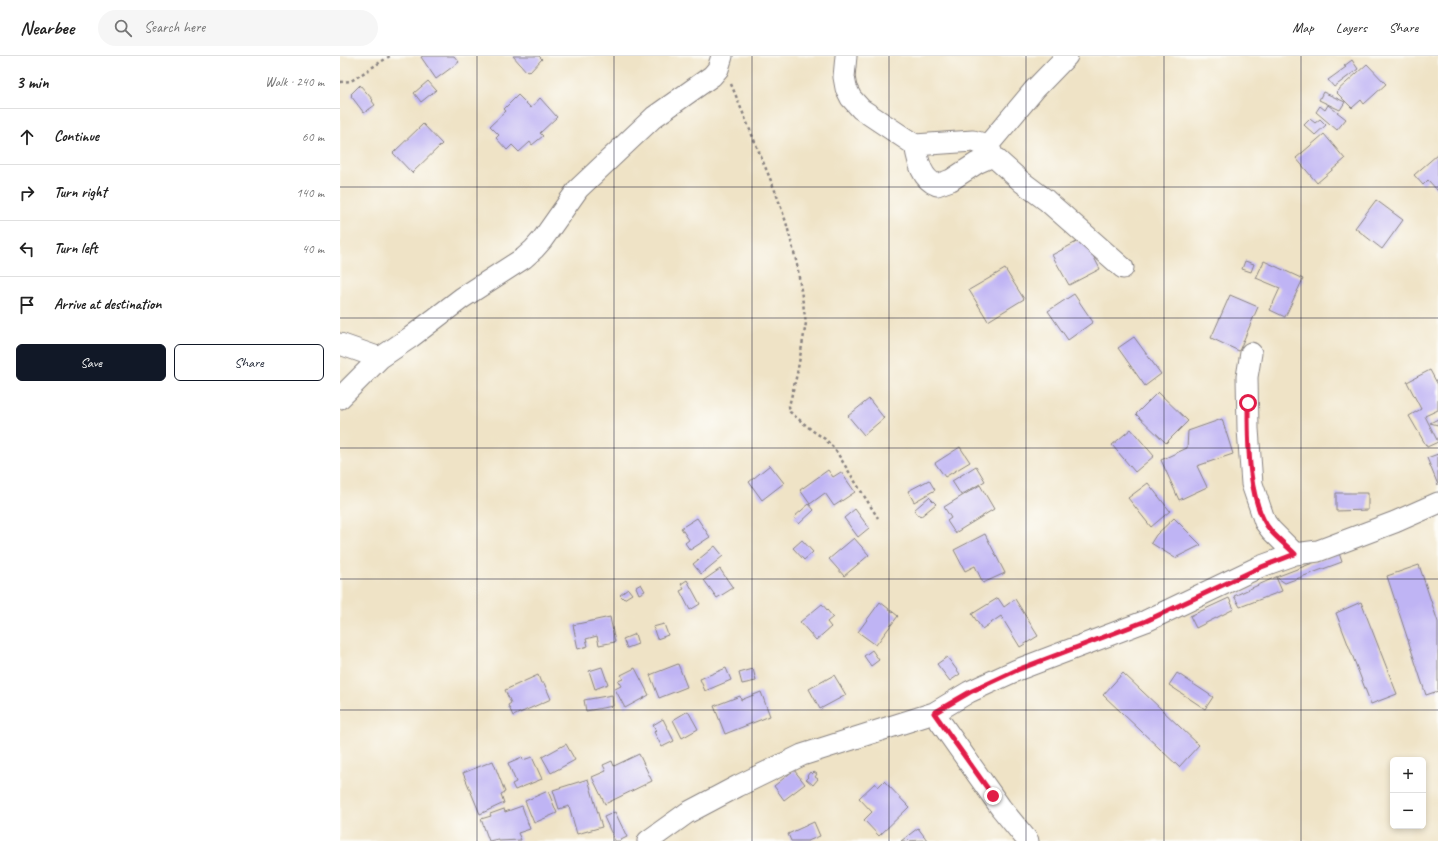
<!DOCTYPE html>
<html lang="en">
<head>
<meta charset="utf-8">
<style>
  body { margin:0; font-family:Caveat,sans-serif; background:#f6f6f6; color:#222 }
  .controls { position:absolute; right:12px; bottom:12px; display:grid; overflow:hidden; border-radius:6px; box-shadow:0 2px 6px #0003 }
  .controls button { width:36px; height:36px; display:grid; place-items:center; padding:0; border:0; border-bottom:1px solid #e0e0e0; background:#fff; color:#222; font:20px sans-serif }
  .stop { position:absolute; width:12px; height:12px; margin:-9px; border:3px solid #e11d48; border-radius:50%; background:#fff }
  .stop.end { background:#e11d48; border-color:#fff; box-shadow:0 1px 4px #0008 }
  .list { margin:0; padding:0; list-style:none }
  h2 { display:flex; justify-content:space-between; align-items:center; height:52px; margin:0; padding:0 16px; font-size:17px }
  h2 small { font-size:13px; font-weight:400; color:#767676 }
  .list li { display:grid; grid-template-columns:26px 1fr auto; gap:12px; align-items:center; box-sizing:border-box; height:56px; padding:0 16px; border-top:1px solid #e0e0e0 }
  .list b { display:block; font-size:15px; white-space:nowrap }
  .list em { font-size:13px; font-style:normal; color:#767676 }
  .actions { display:flex; gap:8px; padding:12px 16px }
  .actions a { flex:1; padding:9px 0; border:1px solid #111827; border-radius:6px; text-align:center; font-size:14px; color:#111827 }
  .actions .main { background:#111827; color:#fff }
  .icon { flex:none; width:22px; height:22px; fill:none; stroke:currentColor; stroke-width:2; stroke-linecap:round; stroke-linejoin:round }
  .map { position:relative; flex:none; width:1098px; height:785px; overflow:hidden }
  header { display:flex; align-items:center; gap:24px; box-sizing:border-box; height:56px; padding:0 20px; background:#fff; border-bottom:1px solid #e0e0e0 }
  header strong { font-size:19px }
  nav { display:flex; gap:22px; margin-inline-start:auto; font-size:14px }
  .search { width:280px; height:36px; background:#f6f6f6; display:flex; align-items:center; gap:10px; box-sizing:border-box; padding:0 14px; border-radius:22px; color:#767676; font-size:15px }
  main { display:flex }
  aside { flex:1; background:#fff }
  .map>svg:first-child { display:block }
</style>
</head>
<body>
<header>
<strong>Nearbee</strong>
<div class="search"><svg class="icon" aria-label="search" viewBox="0 0 24 24"><circle cx="10" cy="10" r="6"/><path d="M15 15l6 6"/></svg>Search here</div>
<nav><a>Map</a><a>Layers</a><a>Share</a></nav>
</header>
<main>
<aside>
<h2>3 min<small>Walk · 240 m</small></h2>
<ul class="list">
<li><svg class="icon" aria-label="ahead" viewBox="0 0 24 24"><path d="M12 20V5M6 11l6-6 6 6"/></svg><div><b>Continue</b></div><em>60 m</em></li>
<li><svg class="icon" aria-label="right" viewBox="0 0 24 24"><path d="M7 20v-9h11M14 6l5 5-5 5"/></svg><div><b>Turn right</b></div><em>140 m</em></li>
<li><svg class="icon" aria-label="left" viewBox="0 0 24 24"><path d="M17 20v-9H6M10 6l-5 5 5 5"/></svg><div><b>Turn left</b></div><em>40 m</em></li>
<li><svg class="icon" aria-label="arrive" viewBox="0 0 24 24"><path d="M6 21V4h12l-3 4 3 4H6"/></svg><div><b>Arrive at destination</b></div></li>
</ul>
<div class="actions"><a class="main">Save</a><a>Share</a></div>
</aside>
<div class="map">
<svg width="1098" height="785" viewBox="0 0 1098 785">
  <rect width="100%" height="100%" fill="#fdfcf7"/>
  <filter id="ink" filterUnits="userSpaceOnUse"><feTurbulence type="fractalNoise" baseFrequency=".025" numOctaves="2"/><feDisplacementMap in="SourceGraphic" scale="8" xChannelSelector="R" yChannelSelector="G"/><feConvolveMatrix kernelMatrix="1 2 1 2 8 2 1 2 1" color-interpolation-filters="sRGB"/></filter>
  <filter id="wash" filterUnits="userSpaceOnUse"><feTurbulence type="fractalNoise" baseFrequency=".012" numOctaves="4" result="noise"/><feDisplacementMap in="SourceGraphic" scale="16" xChannelSelector="R" yChannelSelector="G"/><feGaussianBlur stdDeviation="0.9" result="paint"/><feColorMatrix in="noise" values="0 0 0 0 0 0 0 0 0 0 0 0 0 0 0 0 0 1.4 0 .05"/><feComposite in="paint" operator="in"/></filter>
  <g filter="url(#wash)">
    <rect width="100%" height="100%" fill="#efe3c6"/>
    <g id="blocks">
      <!-- building -->
      <path fill="#bfb4f4" d="M83 0H114L119 6 96 23 81 1Z
        M173 0H199L202 3 190 16 189 15 187 16Z
        M1012 4 1018 13 994 31 988 24 1006 11 1004 10Z
        M1027 8 1046 28 1024 48 1021 44 1012 52 996 36Z
        M88 25 96 34 81 46 74 37Z
        M20 29 33 44 32 45 35 49 24 57 11 40 12 39 11 38Z
        M983 36 1005 46 1000 54 979 44Z
        M178 39 191 52 200 42 217 61 200 77 203 80 192 89 190 86 179 96 172 89 167 94 156 82 159 79 150 70 166 55 164 53Z
        M988 49 1006 63 997 74 976 56 980 50 985 54Z
        M970 63 975 67 980 63 986 69 975 79 964 69Z
        M83 68 102 88 72 117 53 97Z
        M984 78 1005 103 977 127 956 102Z
        M1097 99 1098 100V135L1088 124 1083 129 1074 119Z
        M1036 144 1063 164 1042 193 1015 172Z
        M744 182 760 213 729 229 712 199Z
        M905 205 914 208 911 216 902 213Z
        M924 205 963 223 945 261 930 254 940 232 916 222Z
        M665 213 684 243 648 265 629 234Z
        M734 238 753 266 728 284 708 255Z
        M890 239 918 251 899 295 871 282Z
        M794 281 821 318 805 330 778 292Z
        M1090 314 1098 329V354L1085 360 1098 386 1087 391 1069 360 1081 353 1067 326Z
        M818 336 848 365 826 387 796 358Z
        M529 343 544 362 524 379 508 360Z
        M882 363 893 398 857 410 867 431 839 444 821 404 847 392 848 375Z
        M1098 363V369L1090 367Z
        M791 373 814 400 795 416 772 389Z
        M620 391 630 406 605 421 595 407Z
        M1098 398V429L1087 402Z
        M430 409 444 427 422 444 409 426Z
        M636 410 645 425 621 439 612 425Z
        M488 414 493 421 501 416 515 436 494 450 485 437 470 448 460 434Z
        M589 424 595 434 574 446 568 435Z
        M808 427 830 455 811 471 788 442Z
        M640 429 654 453 615 477 607 465 611 462 604 451Z
        M996 437H1028V454L996 455Z
        M589 441 596 448 580 461 574 454Z
        M469 448 474 454 459 468 454 461Z
        M515 453 529 472 518 481 504 462Z
        M357 462 370 481 350 494 345 487 349 484 341 472Z
        M834 462 861 489 835 502 811 487 816 479Z
        M645 478 665 517 643 527 635 510 625 515 614 494Z
        M514 482 529 499 504 520 489 503Z
        M462 484 473 496 464 504 453 492Z
        M375 490 383 500 361 518 353 508Z
        M999 497 1002 506 945 527 936 521Z
        M1079 509 1098 566V635L1086 639 1047 520Z
        M380 513 393 532 377 542 364 524Z
        M936 521 942 535 900 551 894 540Z
        M347 524 360 548 350 554 340 535 344 533 341 528Z
        M301 528 305 535 299 538 296 531Z
        M288 533 292 538 284 543 280 539Z
        M658 542 664 551 675 543 698 580 680 591 661 560 642 573 632 558Z
        M889 542 894 553 856 572 850 560Z
        M540 546 558 560 536 589 518 576Z
        M1021 546 1057 638 1031 648 996 557Z
        M482 548 493 561 487 566 491 571 476 584 460 566Z
        M270 561 275 586 259 589 257 580 246 583 248 590 238 593 233 569Z
        M324 568 328 579 317 583 313 571Z
        M295 578 298 588 287 592 283 583Z
        M532 594 539 604 531 610 524 600Z
        M607 601 620 618 610 625 597 608Z
        M338 608 347 631 319 642 310 619Z
        M262 611 268 628 255 633 249 615Z
        M295 612 309 639 285 652 275 633 281 630 278 625 283 623 281 619Z
        M386 612 391 624 365 635 360 623Z
        M413 613 416 625 402 628 399 617Z
        M783 617 859 689 839 711 763 639Z
        M837 617 873 641 865 653 829 629Z
        M198 619 201 627H204L211 643 173 660 168 649 171 647 165 634Z
        M494 619 506 639 480 653 469 633Z
        M421 636 430 660 385 678 374 650 400 640 401 644Z
        M272 639 273 650 246 655 244 644Z
        M348 655 358 673 342 682 333 664Z
        M323 663 334 685 322 691 314 676 316 674 313 669Z
        M226 688 235 704 211 717 202 701Z
        M299 698 312 725 265 748 252 721 266 715 263 709 272 705 274 710Z
        M182 701 183 704 192 701 202 723 175 734 172 728 176 726 168 707Z
        M153 705 165 736 161 738 164 747 140 758 123 717Z
        M454 714 465 728 444 744 434 730Z
        M470 716 472 718 474 716 477 718 475 721 478 723 473 729 466 723 468 721 467 720Z
        M248 723 262 771 237 778 229 750 219 753 213 734Z
        M544 725 569 751 539 780 524 764 532 756 519 742 535 727 538 731Z
        M208 735 217 757 194 767 185 745Z
        M182 750 190 773 178 777 181 784 159 785 158 783 149 785 141 763 151 760 150 758 164 753 165 756Z
        M275 756 287 781 279 785H275L264 761Z
        M474 766 480 780 468 785H451L448 778Z
        M578 772 587 784 561 785Z"/>
    </g>
  </g>
  <g filter="url(#ink)">
    <use href="#blocks" fill-opacity="0" stroke="#888280" stroke-width="1"/>
    <g fill="none" stroke-linecap="round" stroke-linejoin="round">
      <!-- minor casing -->
      <g stroke="#888280" stroke-width="23">
        <path id="minor" d="M506 0 504 21 506 32 511 42 521 53 575 89 633 85 648 89 695 33 727 0
          M575 89C578 104 581 123 597 129L611 124 637 107 653 100
          M648 89 653 100 682 126 706 144 783 212
          M0 288 40 302
          M911 297 907 321 908 373 912 428 925 466 931 474 955 498
          M0 342 40 302 71 281 122 242 184 202 194 193 202 184 238 133 314 61 372 20 378 13 382 0
          M594 657 661 752 688 785
          M308 785 347 757 398 730 462 699 594 657 629 636 677 614 806 565 919 511 955 498 978 495 1055 466 1098 447"/>
      </g>
      <!-- path -->
      <path stroke="#888280" stroke-width="2.5" stroke-dasharray="3 3" stroke-linecap="butt" d="M0 26 11 25 50 0
        M391 28 436 137 446 166 457 208 466 267 457 318 449 350 450 356 473 375 485 383 494 392 538 462"/>
      <!-- minor -->
      <use href="#minor" stroke="#fff" stroke-width="21"/>
    </g>
  </g>
  <g fill="none" stroke-linecap="round" stroke-linejoin="round" filter="url(#ink)">
    <!-- route -->
    <path stroke="#e11d48" stroke-width="5" d="M653 740 594 657 630 636 677 614 806 565 919 512 955 498C947 490 938 483 931 475 907 447 908 382 908 347"/>
  </g>
  <!-- grid -->
  <path fill="none" stroke="#22223b" stroke-width="1" stroke-opacity="0.55" d="M137 0V785M274 0V785M412 0V785M549 0V785M686 0V785M824 0V785M961 0V785M0 131H1098M0 262H1098M0 392H1098M0 523H1098M0 654H1098"/>
</svg>
<div class="controls">
<button>+</button>
<button>−</button>
</div>
<div class="stop" style="left:908px;top:347px"></div>
<div class="stop end" style="left:653px;top:740px"></div>
</div>
</main>
</body>
</html>
